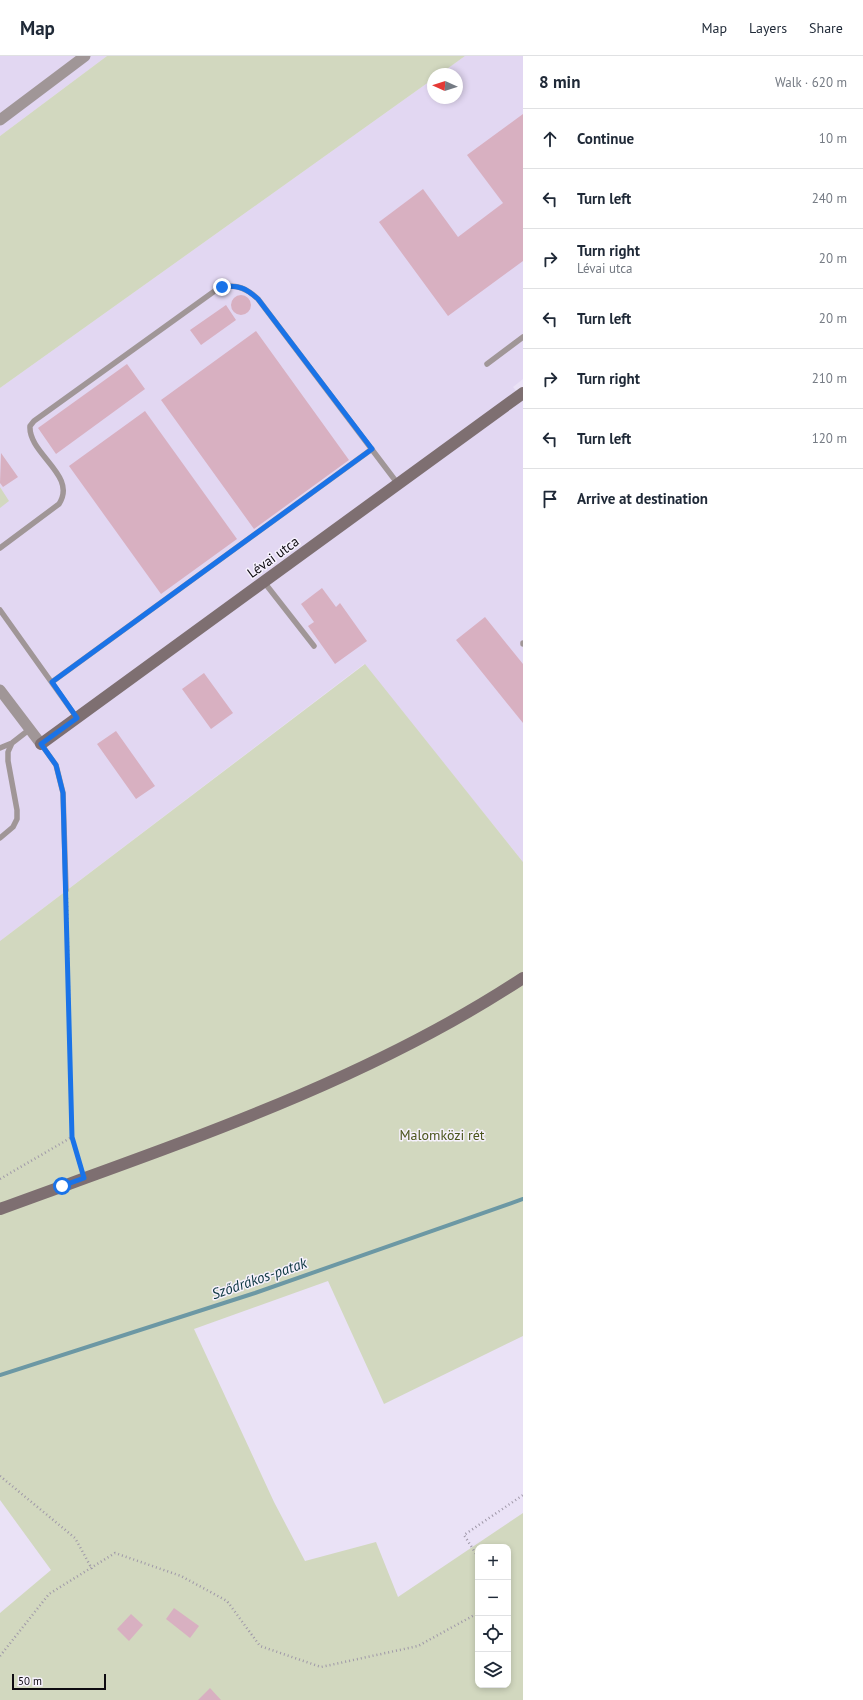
<!DOCTYPE html>
<html lang="en">
<head>
<meta charset="utf-8">
<style>
  body { margin:0; font-family:"PT Sans",sans-serif; background:#f6f6f7; color:#1f2937 }
  .controls { position:absolute; right:12px; bottom:12px; display:grid; overflow:hidden; border-radius:8px; box-shadow:0 2px 6px #0003 }
  .controls button { width:36px; height:36px; display:grid; place-items:center; padding:0; border:0; border-bottom:1px solid #e0e1e3; background:#fff; color:#1f2937; font:20px sans-serif }
  .compass { position:absolute; left:427px; top:12px; width:36px; height:36px; border-radius:50%; background:#fff; box-shadow:0 2px 6px #0003; rotate:273deg }
  .scale { position:absolute; left:12px; bottom:10px; width:94px; box-sizing:border-box; padding-left:4px; border:2px solid #0e0b11; border-top:0; font-size:11px; line-height:14px; white-space:nowrap; color:#0e0b11; -webkit-text-stroke:3px #f6f1fd; paint-order:stroke }
  .stop { position:absolute; width:12px; height:12px; margin:-9px; border:3px solid #1a73e8; border-radius:50%; background:#fff }
  .stop.end { background:#1a73e8; border-color:#fff; box-shadow:0 1px 4px #0008 }
  .list { margin:0; padding:0; list-style:none }
  h2 { display:flex; justify-content:space-between; align-items:center; height:52px; margin:0; padding:0 16px; font-size:17px }
  h2 small { font-size:13px; font-weight:400; color:#747a83 }
  .list li { display:grid; grid-template-columns:26px 1fr auto; gap:12px; align-items:center; box-sizing:border-box; height:60px; padding:0 16px; border-top:1px solid #e0e1e3 }
  .list b { display:block; font-size:15px; white-space:nowrap }
  .list p { margin:0; font-size:13px; white-space:nowrap; color:#747a83 }
  .list em { font-size:13px; font-style:normal; color:#747a83 }
  .icon { flex:none; width:22px; height:22px; fill:none; stroke:currentColor; stroke-width:2; stroke-linecap:round; stroke-linejoin:round }
  .map { position:relative; flex:none; width:523px; height:1644px; overflow:hidden }
  header { display:flex; align-items:center; gap:24px; box-sizing:border-box; height:56px; padding:0 20px; background:#fff; border-bottom:1px solid #e0e1e3 }
  header strong { font-size:19px }
  nav { display:flex; gap:22px; margin-inline-start:auto; font-size:14px }
  main { display:flex }
  aside { flex:1; background:#fff }
  .map>svg:first-child { display:block }
</style>
</head>
<body>
<header>
<strong>Map</strong>
<nav><a>Map</a><a>Layers</a><a>Share</a></nav>
</header>
<main>
<div class="map">
<svg width="523" height="1644" viewBox="0 0 523 1644">
  <rect width="100%" height="100%" fill="#eae2f6"/>
  <!-- built -->
  <path fill="#e2d7f2" d="M0 0H107L0 80Z
    M465 0H523V323L513 331 523 343V806L364 608 0 885V332L433 23V42H457V18H440Z"/>
  <!-- green -->
  <path fill="#d2d8bf" fill-rule="evenodd" d="M107 0H465L440 18H433V23L0 332V80Z
    M0 431 9 445 0 452Z
    M365 608 523 806V1280L384 1348 328 1225 194 1273 274 1446 305 1505 376 1486 398 1541 523 1457V1644H0V1557L51 1514 0 1444V885ZM478 1491H508V1629H478Z"/>
  <g fill="none" stroke-linecap="round" stroke-linejoin="round">
    <!-- stream -->
    <path stroke="#6c98a4" stroke-width="4" d="M0 1319 255 1237 523 1143"/>
  </g>
  <!-- building -->
  <path fill="#d8b0c1" d="M523 58V205L448 260 379 166 423 133 458 181 503 147 467 99Z
    M231 249a10 10 0 1 1 20 0a10 10 0 1 1-20 0Z
    M226 249 236 264 201 289 190 274Z
    M256 275 349 404 254 473 161 344Z
    M127 308 145 333 56 398 38 372Z
    M145 355 237 483 161 538 69 410Z
    M1 397 18 421 3 431 0 427Z
    M322 532 336 551 340 547 367 585 335 608 308 570 314 566 301 548Z
    M485 561 523 608V667L456 584Z
    M204 617 233 657 211 673 182 633Z
    M116 675 155 730 136 743 97 688Z
    M174 1552 199 1570 190 1582 166 1563Z
    M131 1558 143 1569 129 1585 117 1573Z
    M210 1632 221 1644H198Z"/>
  <g fill="none" stroke-linecap="round" stroke-linejoin="round">
    <!-- path -->
    <path stroke="#9f98a8" stroke-width="2.5" stroke-dasharray="1 3" stroke-linecap="butt" d="M67 842 72 1081 81 1112
      M0 1123 72 1081
      M0 1420 75 1482 92 1513
      M478 1501 464 1479 523 1439
      M0 1600 49 1538 115 1497 181 1520 227 1545 260 1590 321 1611 418 1590 478 1557"/>
    <!-- lane -->
    <path stroke="#a09697" stroke-width="5.5" d="M487 308 523 281
      M0 492 59 448C78 419 28 398 30 370L34 365 216 234C233 227 244 230 258 243L398 428
      M264 526 314 590
      M0 554 77 662
      M523 587V588
      M52 626 372 393
      M41 688 56 709 63 737 66 834
      M0 692 12 687 30 673
      M0 782 13 771 17 763V754L8 705V696L12 687"/>
    <!-- street -->
    <path stroke="#a09697" stroke-width="11" d="M0 64 85 0
      M0 634 41 688"/>
    <!-- secondary -->
    <path stroke="#7e6f71" stroke-width="12" d="M41 688 523 337
      M0 1153C177 1088 364 1027 523 922"/>
  </g>
  <g fill="none" stroke-linecap="round" stroke-linejoin="round">
    <!-- route -->
    <path stroke="#1a73e8" stroke-width="5" d="M62 1130 84 1122 72 1081 63 737 56 709 41 688 77 662 52 626 372 393 258 243C247 233 238 228 222 231"/>
  </g>
  <g text-anchor="middle" dominant-baseline="central" stroke-width="3" stroke-linejoin="round" paint-order="stroke">
    <!-- street labels -->
    <g font-size="14" fill="#0e0b11" stroke="#f6f1fd">
      <text transform="translate(273 501) rotate(-36)">Lévai utca</text>
    </g>
    <!-- park labels -->
    <g font-size="14" fill="#4b551c" stroke="#f6f1fd">
      <text x="442" y="1079">Malomközi rét</text>
    </g>
    <!-- water labels -->
    <g font-size="15" font-style="italic" fill="#0d3741" stroke="#f6f1fd">
      <text transform="translate(259 1222) rotate(-19)">Sződrákos-patak</text>
    </g>
  </g>
</svg>
<div class="controls">
<button>+</button>
<button>−</button>
<button><svg class="icon" aria-label="locate" viewBox="0 0 24 24"><circle cx="12" cy="12" r="6"/><path d="M12 2v4M12 18v4M2 12h4M18 12h4"/></svg></button>
<button><svg class="icon" aria-label="layers" viewBox="0 0 24 24"><path d="M12 4l9 5-9 5-9-5zM3 14l9 5 9-5"/></svg></button>
</div>
<svg class="compass" viewBox="-18 -18 36 36"><path d="M0-13l5 13h-10z" fill="#e53935"/><path d="M0 13l5-13h-10z" fill="#747a83"/></svg>
<div class="scale">50 m</div>
<div class="stop" style="left:62px;top:1130px"></div>
<div class="stop end" style="left:222px;top:231px"></div>
</div>
<aside>
<h2>8 min<small>Walk · 620 m</small></h2>
<ul class="list">
<li><svg class="icon" aria-label="ahead" viewBox="0 0 24 24"><path d="M12 20V5M6 11l6-6 6 6"/></svg><div><b>Continue</b></div><em>10 m</em></li>
<li><svg class="icon" aria-label="left" viewBox="0 0 24 24"><path d="M17 20v-9H6M10 6l-5 5 5 5"/></svg><div><b>Turn left</b></div><em>240 m</em></li>
<li><svg class="icon" aria-label="right" viewBox="0 0 24 24"><path d="M7 20v-9h11M14 6l5 5-5 5"/></svg><div><b>Turn right</b><p>Lévai utca</p></div><em>20 m</em></li>
<li><svg class="icon" aria-label="left" viewBox="0 0 24 24"><path d="M17 20v-9H6M10 6l-5 5 5 5"/></svg><div><b>Turn left</b></div><em>20 m</em></li>
<li><svg class="icon" aria-label="right" viewBox="0 0 24 24"><path d="M7 20v-9h11M14 6l5 5-5 5"/></svg><div><b>Turn right</b></div><em>210 m</em></li>
<li><svg class="icon" aria-label="left" viewBox="0 0 24 24"><path d="M17 20v-9H6M10 6l-5 5 5 5"/></svg><div><b>Turn left</b></div><em>120 m</em></li>
<li><svg class="icon" aria-label="arrive" viewBox="0 0 24 24"><path d="M6 21V4h12l-3 4 3 4H6"/></svg><div><b>Arrive at destination</b></div></li>
</ul>
</aside>
</main>
</body>
</html>
